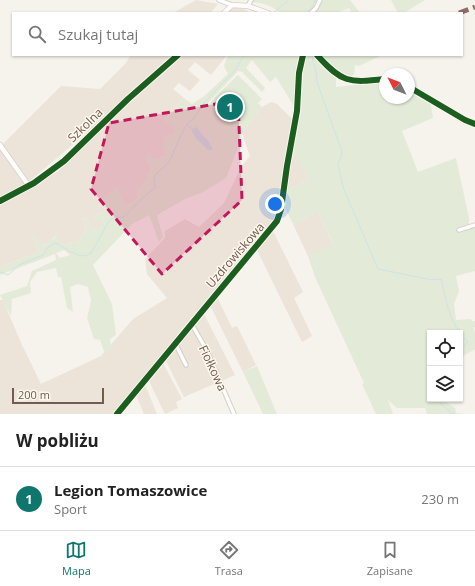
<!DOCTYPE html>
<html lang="pl">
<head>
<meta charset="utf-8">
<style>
  body { margin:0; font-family:"Open Sans",sans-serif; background:#f2f2f2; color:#222 }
  .controls { position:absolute; right:12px; bottom:12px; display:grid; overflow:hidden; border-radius:0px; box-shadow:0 1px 3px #0004 }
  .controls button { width:36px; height:36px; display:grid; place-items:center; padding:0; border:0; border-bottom:1px solid #e0e0e0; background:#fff; color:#222; font:20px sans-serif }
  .compass { position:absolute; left:379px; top:68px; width:36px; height:36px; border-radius:50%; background:#fff; box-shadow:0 1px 3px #0004; rotate:312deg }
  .scale { position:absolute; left:12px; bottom:10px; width:92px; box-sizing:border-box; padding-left:4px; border:2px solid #715c4f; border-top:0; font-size:11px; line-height:14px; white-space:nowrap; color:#715c4f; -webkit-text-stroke:3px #fdf7ee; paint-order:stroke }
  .you { position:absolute; left:275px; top:204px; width:14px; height:14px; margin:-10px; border:3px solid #fff; border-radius:50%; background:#1a73e8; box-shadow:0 0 0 6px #1a73e833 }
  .badge { display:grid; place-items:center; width:26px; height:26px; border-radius:50%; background:#0f766e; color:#fff; font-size:13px; font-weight:700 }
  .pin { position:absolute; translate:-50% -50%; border:2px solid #fff; box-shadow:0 1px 4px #0006 }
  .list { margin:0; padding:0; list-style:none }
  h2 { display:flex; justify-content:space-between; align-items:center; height:52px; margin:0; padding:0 16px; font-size:17px }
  h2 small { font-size:13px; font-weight:400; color:#767676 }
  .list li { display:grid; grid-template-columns:26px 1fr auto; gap:12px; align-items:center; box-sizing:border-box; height:64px; padding:0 16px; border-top:1px solid #e0e0e0 }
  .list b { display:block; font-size:15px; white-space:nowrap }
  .list p { margin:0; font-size:13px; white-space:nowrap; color:#767676 }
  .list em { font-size:13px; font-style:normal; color:#767676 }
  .icon { flex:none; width:22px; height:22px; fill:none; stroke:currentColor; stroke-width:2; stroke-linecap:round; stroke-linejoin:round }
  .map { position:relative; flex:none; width:475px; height:414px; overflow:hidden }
  .search { position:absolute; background:#fff; box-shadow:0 1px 3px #0004; left:12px; right:12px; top:12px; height:44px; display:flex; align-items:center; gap:10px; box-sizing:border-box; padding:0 14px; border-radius:0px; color:#767676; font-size:15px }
  .sheet { height:116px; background:#fff }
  nav { display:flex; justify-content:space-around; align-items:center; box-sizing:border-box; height:56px; border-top:1px solid #e0e0e0; background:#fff; font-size:11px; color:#767676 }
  nav a { display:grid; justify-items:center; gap:2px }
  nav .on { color:#0f766e }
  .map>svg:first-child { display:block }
</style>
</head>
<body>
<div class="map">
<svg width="475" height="414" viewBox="0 0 475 414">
  <rect width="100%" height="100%" fill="#f6f2ec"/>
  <!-- residential -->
  <path fill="#ece3d9" d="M196 0 218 4 210 13H173Z
    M234 7 246 10 250 13H226Z
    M131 55H171L104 118 25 185 0 198V145L1 146 61 86 100 89 125 64Z
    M180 55H227L211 75 195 62 188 70 200 80 190 91 179 83 173 89 184 98 164 120 175 126V133L168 155 155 160 145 159 152 167 145 182 137 191 138 198 126 206 99 201 106 211 93 216 103 219 105 225 92 231 87 218 83 219 86 227 79 242 61 245 57 234 48 244 41 245 36 237H32L39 252 0 267V202L57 172Z
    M271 102 277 104 292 119 276 218 182 329 114 414H0V300H3L21 343 41 384 101 356 133 319 167 298 147 274 145 259 165 238V231L185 219 199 227 224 203 241 167 250 156 242 133 262 107Z
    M292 151 306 172 308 180 286 191Z
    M318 212 333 245 308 256 293 224Z
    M273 231 303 292 294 298 312 336 302 342 257 250Z
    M217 297 232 328 237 326 256 365 243 372 210 305Z
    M204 314 235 375 184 397 165 359Z
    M163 363 182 399 176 402 178 408 165 414 149 381Z
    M145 385 157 414H144L136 395Z"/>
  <!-- green -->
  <path fill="#e3ebd8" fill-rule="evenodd" d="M252 0H317L312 9 304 13H280C271 5 263 3 251 2Z
    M322 0H350L360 13H352L349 8 337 13H314Z
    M391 0H425L404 13H398Z
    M228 55H301L299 63 295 106H294L276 77 270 82 252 60 246 68 265 88 262 92 242 72 238 71 206 105 205 109 216 96 238 75 262 99 258 103 262 107 242 133 236 153 226 178 203 192 185 199 157 215 163 237 159 242 149 215 132 224 93 265 112 304 116 335 110 339 111 349 105 354 100 340 94 339 87 318 91 301 88 287 78 284 70 287 73 312 67 308 61 277H58L56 268 37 272 30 282 31 293 12 299 11 316 0 295 27 286 32 271 56 260 55 254 0 275V267L39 252 32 237H36L41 245 48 244V240L54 239 57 233 61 245 79 242 86 227 83 219 87 218 93 231 104 222 103 219 95 221 93 216 106 211 99 201 117 187 126 206 138 198 137 191 145 182 152 167 145 160 149 154 155 160 168 155 162 148 166 135 174 133 175 126H172L164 121 184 98 192 104 203 97 228 74 224 66ZM64 250 70 255 60 258 56 253Z
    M303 55H315L336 78V87L385 82V98H409V89L430 101 433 118 402 131 418 172 456 158 469 218V227L475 225V271L456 276 459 291 454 304 456 320 470 319 472 321H475V327H473L475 332V349L460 358V333H430V399H442L455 408 456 413 465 414H427L425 408H397L388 400 393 414H376L362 384 364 383 315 277 308 256 333 244 318 212 293 224 285 207 286 191 308 180C304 167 294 158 291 145L297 111 299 73Z
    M322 55H382L359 66 355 65 354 74 351 77C339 75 329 65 322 55Z
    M257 366 277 414H263L243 372Z"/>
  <!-- water -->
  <path fill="#d0e2e4" d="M195 127 197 128 206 139 208 140 213 150H208L196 138 192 131Z"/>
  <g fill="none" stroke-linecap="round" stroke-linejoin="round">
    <!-- stream -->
    <path stroke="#d0e2e4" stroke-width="1" d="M273 13 289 0
      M306 13 313 6 315 0
      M312 55 313 62
      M314 64 317 76 316 79 341 149 342 154 338 164 343 187 378 269 432 280 441 279C446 297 448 317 460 333
      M187 125 193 129
      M0 272 8 275 19 265 43 255 47 248 55 243C66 247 80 262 91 253L109 221 113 218 124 217 140 200 155 188 154 179 155 175 169 162 183 131 187 124 194 118 204 103 236 69 244 55
      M460 351 468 342 460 334
      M436 399 451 413 455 414"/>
    <!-- street casing -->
    <g stroke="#d4cec9" stroke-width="5.5">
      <path id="street" d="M219 0 232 5
        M248 6 251 0
        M311 13 316 8 320 0
        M0 201 29 186
        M459 230 475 225
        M191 323 206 349 234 414
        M175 343 186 365
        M117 414 277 221 281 209 287 166 297 111 299 73 303 55"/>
    </g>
    <!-- secondary casing -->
    <g stroke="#d5cfc9" stroke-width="6">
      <path id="secondary" d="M224 13 232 5 248 6 268 13
        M317 55C342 83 349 83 385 79
        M409 87 465 120 475 124
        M0 145 29 186 64 161 128 99 178 55"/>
    </g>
    <!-- street -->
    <use href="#street" stroke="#fefdfc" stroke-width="3.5"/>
    <!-- secondary -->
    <use href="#secondary" stroke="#fefdfc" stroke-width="4.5"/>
    <!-- quiet -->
    <path stroke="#8d6e63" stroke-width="5" stroke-dasharray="10 5" stroke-linecap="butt" d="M459 13 475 7"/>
    <!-- cycleway casing -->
    <g stroke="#fdf7ee" stroke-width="8">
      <path id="cycleway" d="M317 55C342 83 349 83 385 79
        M409 87 465 120 475 124
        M0 201 34 183 64 161 128 99 178 55
        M117 414 277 221 281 209 287 166 297 111 299 73 303 55"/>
    </g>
    <!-- cycleway -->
    <use href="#cycleway" stroke="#1b5e20" stroke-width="6"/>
  </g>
  <!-- marked area -->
  <path fill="#c2185b" fill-opacity="0.2" stroke="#c2185b" stroke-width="3" stroke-dasharray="8 5" stroke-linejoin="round" d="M238 100 242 200 162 274 91 189 109 123Z"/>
  <g text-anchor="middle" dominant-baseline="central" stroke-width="3" stroke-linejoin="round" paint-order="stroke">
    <!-- street labels -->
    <g font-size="12" fill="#715c4f" stroke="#fdf7ee">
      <text transform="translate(85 125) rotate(-44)">Szkolna</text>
      <text transform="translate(235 255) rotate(-49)">Uzdrowiskowa</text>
      <text transform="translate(213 368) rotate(65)">Fiołkowa</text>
    </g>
  </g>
</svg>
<div class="controls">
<button><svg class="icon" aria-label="locate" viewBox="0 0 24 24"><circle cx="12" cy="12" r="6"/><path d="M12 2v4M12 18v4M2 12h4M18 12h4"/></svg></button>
<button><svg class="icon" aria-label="layers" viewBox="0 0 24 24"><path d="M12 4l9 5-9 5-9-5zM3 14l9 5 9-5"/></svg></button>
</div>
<svg class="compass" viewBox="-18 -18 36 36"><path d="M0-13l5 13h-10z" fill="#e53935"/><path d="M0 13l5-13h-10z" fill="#767676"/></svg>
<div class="scale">200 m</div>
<div class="you"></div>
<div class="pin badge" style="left:230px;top:107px">1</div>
<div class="search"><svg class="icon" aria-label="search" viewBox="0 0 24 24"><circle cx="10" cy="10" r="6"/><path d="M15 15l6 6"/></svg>Szukaj tutaj</div>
</div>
<section class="sheet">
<h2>W pobliżu<small></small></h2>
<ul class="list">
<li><span class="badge">1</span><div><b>Legion Tomaszowice</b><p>Sport</p></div><em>230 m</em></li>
</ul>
</section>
<nav>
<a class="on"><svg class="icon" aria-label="map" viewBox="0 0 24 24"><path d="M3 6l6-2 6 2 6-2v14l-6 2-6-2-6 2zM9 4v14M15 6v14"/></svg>Mapa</a>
<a><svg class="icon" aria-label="directions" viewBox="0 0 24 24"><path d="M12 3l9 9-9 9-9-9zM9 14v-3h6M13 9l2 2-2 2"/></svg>Trasa</a>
<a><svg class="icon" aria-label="saved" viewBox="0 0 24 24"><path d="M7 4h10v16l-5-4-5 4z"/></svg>Zapisane</a>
</nav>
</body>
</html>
